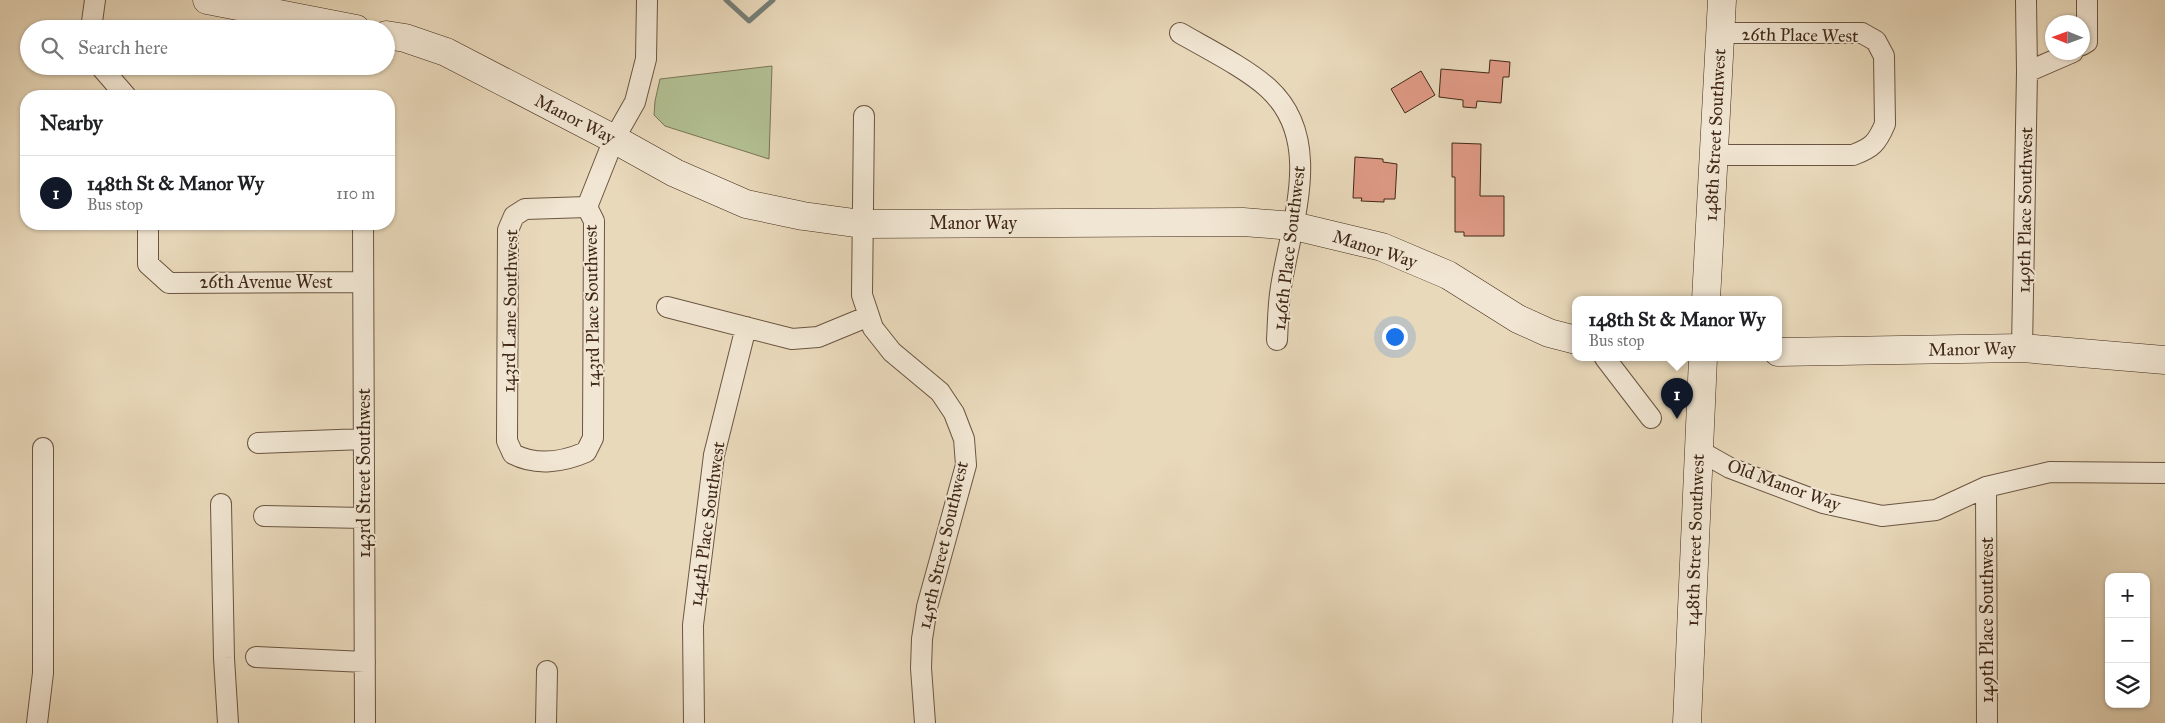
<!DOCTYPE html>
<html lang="en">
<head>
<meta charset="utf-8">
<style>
  body { margin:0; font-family:"IM FELL Great Primer",serif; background:#f2f2f2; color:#202124 }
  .controls { position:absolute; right:15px; bottom:15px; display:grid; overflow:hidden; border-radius:10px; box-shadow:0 1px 4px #0004 }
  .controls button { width:45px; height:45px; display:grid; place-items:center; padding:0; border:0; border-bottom:1px solid #e0e0e0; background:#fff; color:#202124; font:25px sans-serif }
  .compass { position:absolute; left:2045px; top:15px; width:45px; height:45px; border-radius:50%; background:#fff; box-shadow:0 1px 4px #0004; rotate:271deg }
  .you { position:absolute; left:1394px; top:336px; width:18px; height:18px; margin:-12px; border:4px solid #fff; border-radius:50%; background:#1a73e8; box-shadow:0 0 0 8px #1a73e833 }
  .badge { display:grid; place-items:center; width:32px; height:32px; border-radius:50%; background:#111827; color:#fff; font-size:16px; font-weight:700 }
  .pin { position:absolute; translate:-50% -41px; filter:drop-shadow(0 1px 2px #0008) }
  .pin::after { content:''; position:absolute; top:26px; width:18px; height:15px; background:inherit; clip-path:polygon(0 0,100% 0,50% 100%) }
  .popup { position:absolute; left:1572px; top:296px; width:210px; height:65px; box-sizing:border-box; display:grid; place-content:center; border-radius:10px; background:#fff; filter:drop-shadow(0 1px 4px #0005); font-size:16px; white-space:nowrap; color:#757577 }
  .popup b { font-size:19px; color:#202124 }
  .popup::after { content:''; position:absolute; left:50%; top:100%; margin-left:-10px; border:10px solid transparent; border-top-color:#fff }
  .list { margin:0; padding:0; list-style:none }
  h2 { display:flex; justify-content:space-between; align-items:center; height:65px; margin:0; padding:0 20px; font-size:21px }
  h2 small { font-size:16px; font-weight:400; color:#757577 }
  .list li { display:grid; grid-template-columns:32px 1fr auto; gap:15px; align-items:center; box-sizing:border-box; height:75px; padding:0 20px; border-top:1px solid #e0e0e0 }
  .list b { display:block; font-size:19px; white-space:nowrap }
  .list p { margin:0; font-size:16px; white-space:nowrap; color:#757577 }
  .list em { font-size:16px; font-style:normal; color:#757577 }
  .icon { flex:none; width:28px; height:28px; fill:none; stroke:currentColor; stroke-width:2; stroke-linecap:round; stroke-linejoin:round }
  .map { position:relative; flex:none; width:2165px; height:723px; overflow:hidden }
  .search { position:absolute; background:#fff; box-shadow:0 1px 4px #0004; left:20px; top:20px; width:375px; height:55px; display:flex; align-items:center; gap:12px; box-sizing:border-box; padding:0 18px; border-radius:28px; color:#757577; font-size:19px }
  .panel { position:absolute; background:#fff; box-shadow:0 1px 4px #0004; left:20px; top:90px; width:375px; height:140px; border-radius:20px }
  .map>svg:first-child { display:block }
</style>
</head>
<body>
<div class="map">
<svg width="2165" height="723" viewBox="0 0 2165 723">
  <rect width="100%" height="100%" fill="#e9d9bb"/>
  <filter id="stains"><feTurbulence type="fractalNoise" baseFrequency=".004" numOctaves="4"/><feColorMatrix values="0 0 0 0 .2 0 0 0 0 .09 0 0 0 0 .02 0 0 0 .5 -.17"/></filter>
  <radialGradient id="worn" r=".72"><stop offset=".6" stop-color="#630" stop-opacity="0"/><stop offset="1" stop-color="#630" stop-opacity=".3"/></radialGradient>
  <!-- green -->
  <path fill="#b2c093" stroke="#7a7455" d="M772 66 769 159 665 126 654 115 655 101 660 79Z"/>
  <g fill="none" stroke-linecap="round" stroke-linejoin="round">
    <!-- stream -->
    <path stroke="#767f78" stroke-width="5" d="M726 0 749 21 773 0"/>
  </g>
  <!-- building -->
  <path fill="#e09a86" stroke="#412917" d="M1490 60 1510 62 1509 77H1503L1501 103 1477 101 1476 108 1463 107V100L1439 97 1441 69 1489 73Z
    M1421 71 1435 95 1405 113 1391 89Z
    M1452 143 1481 144 1480 196H1504V236H1464V232H1455V177H1452Z
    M1355 157 1383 159V162L1397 164 1395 199H1384V202L1361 201 1362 198H1353Z"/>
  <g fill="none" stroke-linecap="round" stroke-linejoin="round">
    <!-- street casing -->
    <g stroke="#6b5540" stroke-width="22">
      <path id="street" d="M91 29 95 0
        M1180 33C1206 48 1246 68 1268 88 1325 140 1291 222 1281 287 1278 304 1278 323 1277 340
        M2082 45 2087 42V0
        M100 66 126 96
        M2027 72 2073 52
        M864 116 862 295 873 328 892 352 940 392 954 413 964 439 966 465 927 607 922 639 921 668 925 723
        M1713 155H1853C1872 148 1877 143 1885 124L1884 56 1876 41 1862 33H1720
        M587 207 525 209 514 216 508 230 507 441 513 454C536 466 563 462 586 452L593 438 594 221 587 207 614 139 635 102 646 59 647 0
        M148 224V264L169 283 363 282
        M363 224 365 723
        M667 307 792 339 818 337 869 316
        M2022 348 2027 72 2026 0
        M1605 358 1651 418
        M258 443 364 439
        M1698 450 1730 468 1823 503 1882 516 1936 510 1986 487 2050 472 2165 473
        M1986 487 1987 723
        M221 504 224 658 228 723
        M264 516 364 518
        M256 657 365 662
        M37 723 43 673V448
        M546 723 547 671
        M694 723 693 625 714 455 746 327"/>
    </g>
    <!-- secondary casing -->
    <g stroke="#412917" stroke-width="29">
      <path id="secondary" d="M207 0 356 29
        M386 35 405 38 446 52 614 139 675 173 746 204 803 216 862 224 1243 222 1294 226 1382 247 1448 275 1518 319 1549 333 1576 340
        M1706 300 1722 0
        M1778 352 2022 348 2165 360
        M1687 723 1703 358"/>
    </g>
    <!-- street -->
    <use href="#street" stroke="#f1e6d3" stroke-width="20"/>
    <!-- secondary -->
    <use href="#secondary" stroke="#f1e6d3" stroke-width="28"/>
  </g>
  <g text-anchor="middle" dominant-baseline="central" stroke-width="4" stroke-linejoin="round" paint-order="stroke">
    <!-- street labels -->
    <g font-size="18" fill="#412917" stroke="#f1e6d3">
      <text transform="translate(1800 35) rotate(1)">26th Place West</text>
      <text transform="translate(575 119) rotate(27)">Manor Way</text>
      <text transform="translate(1715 135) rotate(-87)">148th Street Southwest</text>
      <text transform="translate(2025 210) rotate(-89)">149th Place Southwest</text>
      <text x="973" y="223">Manor Way</text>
      <text transform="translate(1289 248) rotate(-83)">146th Place Southwest</text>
      <text transform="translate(1375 249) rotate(18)">Manor Way</text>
      <text x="266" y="282">26th Avenue West</text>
      <text transform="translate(592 306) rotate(-91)">143rd Place Southwest</text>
      <text transform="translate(510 311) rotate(-89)">143rd Lane Southwest</text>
      <text transform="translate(1972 349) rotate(-1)">Manor Way</text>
      <text transform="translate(364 473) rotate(-90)">143rd Street Southwest</text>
      <text transform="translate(1784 485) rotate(20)">Old Manor Way</text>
      <text transform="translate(707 524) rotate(-82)">144th Place Southwest</text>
      <text transform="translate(1695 540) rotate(-88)">148th Street Southwest</text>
      <text transform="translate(943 545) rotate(-77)">145th Street Southwest</text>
      <text transform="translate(1987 620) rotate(-90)">149th Place Southwest</text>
    </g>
  </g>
  <rect width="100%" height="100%" filter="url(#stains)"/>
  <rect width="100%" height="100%" fill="url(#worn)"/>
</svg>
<div class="controls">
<button>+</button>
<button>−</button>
<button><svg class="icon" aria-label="layers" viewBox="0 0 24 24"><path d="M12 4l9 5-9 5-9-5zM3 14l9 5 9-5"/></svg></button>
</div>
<svg class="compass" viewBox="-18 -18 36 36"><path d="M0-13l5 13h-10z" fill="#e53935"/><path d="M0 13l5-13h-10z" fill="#757577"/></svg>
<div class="you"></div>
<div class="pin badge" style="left:1677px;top:419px">1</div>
<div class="popup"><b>148th St &amp; Manor Wy</b>Bus stop</div>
<div class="search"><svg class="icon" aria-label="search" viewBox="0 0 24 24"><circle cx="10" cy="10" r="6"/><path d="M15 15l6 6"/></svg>Search here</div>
<section class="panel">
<h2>Nearby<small></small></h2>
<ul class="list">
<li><span class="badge">1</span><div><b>148th St &amp; Manor Wy</b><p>Bus stop</p></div><em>110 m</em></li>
</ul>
</section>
</div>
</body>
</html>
